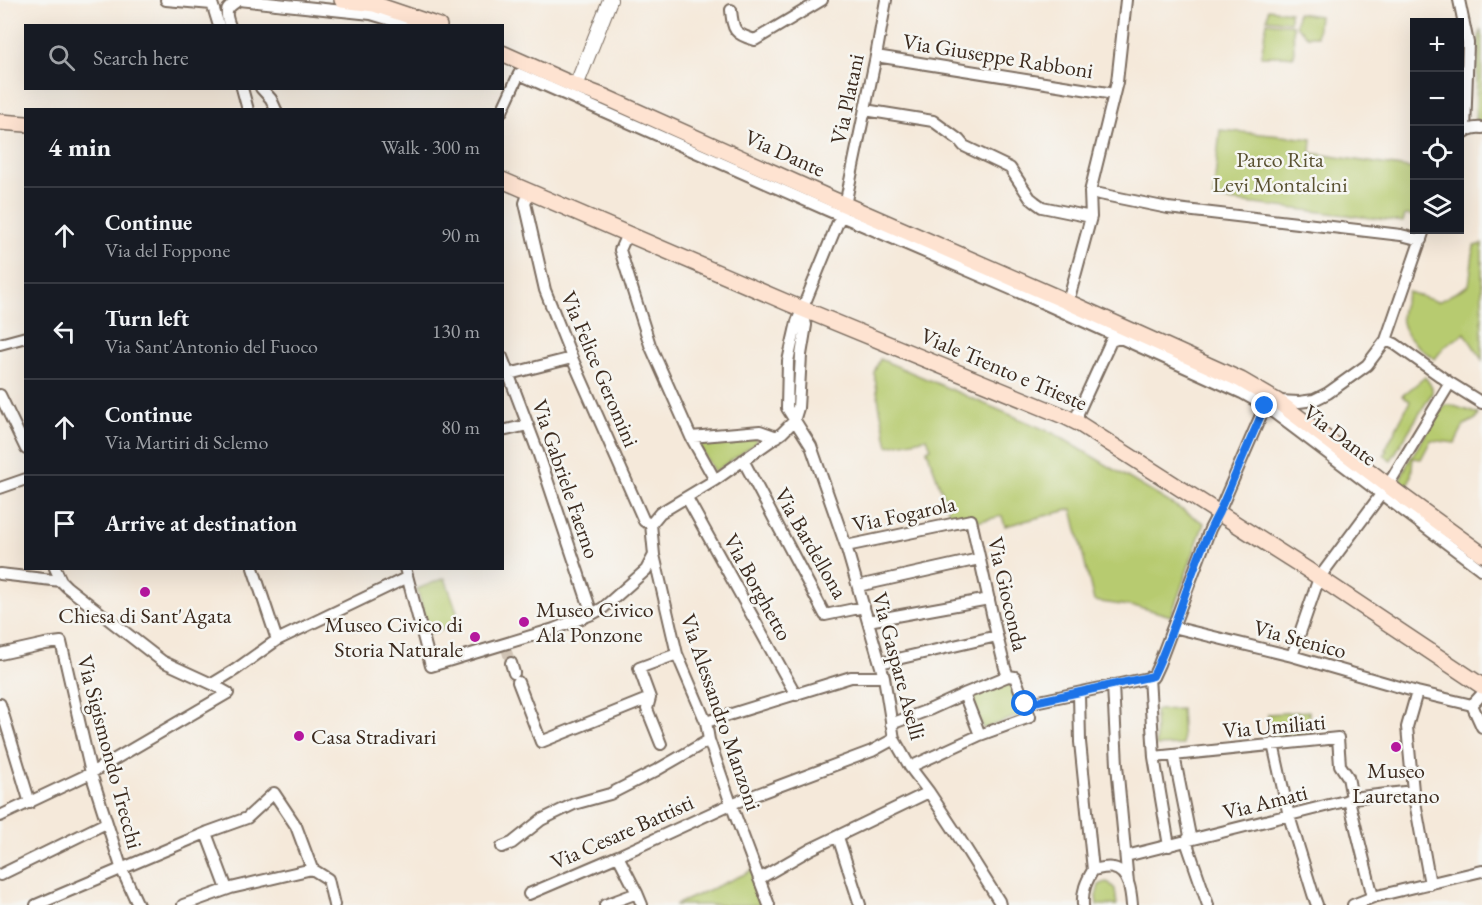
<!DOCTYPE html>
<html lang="en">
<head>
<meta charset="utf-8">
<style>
  body { margin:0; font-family:"EB Garamond",serif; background:#242831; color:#f1f3f6 }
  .controls { position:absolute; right:18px; top:18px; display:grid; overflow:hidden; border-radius:0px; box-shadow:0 6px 24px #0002 }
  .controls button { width:54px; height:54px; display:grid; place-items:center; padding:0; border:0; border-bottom:2px solid #363941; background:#171b24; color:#f1f3f6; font:30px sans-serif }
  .stop { position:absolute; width:18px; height:18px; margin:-14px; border:4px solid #1a73e8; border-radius:50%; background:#fff }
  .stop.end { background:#1a73e8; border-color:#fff; box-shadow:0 2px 6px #0008 }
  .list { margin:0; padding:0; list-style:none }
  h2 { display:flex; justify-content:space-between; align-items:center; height:78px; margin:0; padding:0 24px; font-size:26px }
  h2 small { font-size:20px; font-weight:400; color:#9ea1a6 }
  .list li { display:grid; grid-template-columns:39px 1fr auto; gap:18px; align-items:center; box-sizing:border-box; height:96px; padding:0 24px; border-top:2px solid #363941 }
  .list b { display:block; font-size:22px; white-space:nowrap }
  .list p { margin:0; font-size:20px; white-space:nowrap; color:#9ea1a6 }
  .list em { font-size:20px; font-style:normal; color:#9ea1a6 }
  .icon { flex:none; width:33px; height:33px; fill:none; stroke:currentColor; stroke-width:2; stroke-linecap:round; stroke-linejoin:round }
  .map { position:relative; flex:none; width:1482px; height:905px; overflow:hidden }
  .search { position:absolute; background:#171b24; box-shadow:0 6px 24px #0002; left:24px; top:24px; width:480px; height:66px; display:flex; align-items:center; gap:15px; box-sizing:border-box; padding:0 21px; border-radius:0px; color:#9ea1a6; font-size:22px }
  .panel { position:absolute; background:#171b24; box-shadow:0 6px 24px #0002; left:24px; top:108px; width:480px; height:462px; border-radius:0px }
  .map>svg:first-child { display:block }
</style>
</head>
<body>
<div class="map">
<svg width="1482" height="905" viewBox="0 0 1482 905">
  <rect width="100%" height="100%" fill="#f6f6f2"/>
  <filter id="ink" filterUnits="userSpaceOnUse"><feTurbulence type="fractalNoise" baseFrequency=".0167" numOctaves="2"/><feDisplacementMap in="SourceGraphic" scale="12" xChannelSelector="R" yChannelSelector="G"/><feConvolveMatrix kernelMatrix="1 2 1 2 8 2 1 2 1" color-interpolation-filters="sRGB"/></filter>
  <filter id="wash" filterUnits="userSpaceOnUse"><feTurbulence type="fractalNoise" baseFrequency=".008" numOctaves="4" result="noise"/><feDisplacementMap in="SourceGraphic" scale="24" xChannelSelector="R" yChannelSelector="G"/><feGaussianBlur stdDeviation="1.35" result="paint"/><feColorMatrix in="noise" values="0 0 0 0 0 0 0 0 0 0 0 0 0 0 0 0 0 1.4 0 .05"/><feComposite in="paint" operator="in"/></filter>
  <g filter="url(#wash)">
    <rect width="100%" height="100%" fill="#f5e9da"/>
    <!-- green -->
    <path fill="#b7cb6f" stroke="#797a46" stroke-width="1.5" d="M1268 9 1290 12V22L1267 19Z
      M1297 13 1319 16 1317 36H1307L1296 26Z
      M1267 22 1293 25 1294 56H1261Z
      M1482 29V122L1475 121 1479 37Z
      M1220 130 1312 139 1311 153 1414 169V216L1405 215 1403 222 1213 199Z
      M1482 244V360L1465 333 1444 347 1435 359C1419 348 1397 333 1402 310 1403 304 1406 298 1408 292L1438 302 1469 285 1474 246Z
      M880 359 1055 434 1204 523 1171 616 1143 608 1094 601 1072 509 1005 526 1002 516 976 522 952 521 946 503 927 450 931 448 927 438 888 446 880 409 874 372Z
      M1425 377 1432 387V393L1391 460 1384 455 1387 451 1385 450 1410 401 1402 396Z
      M1445 405H1451L1478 414 1476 419 1464 425 1455 443 1431 440 1421 459 1413 458 1411 477 1406 491 1398 483 1411 457Z
      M753 436 756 440 755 444 714 472 697 442Z
      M445 578 461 623 429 634 417 589Z
      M1009 680 1023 714 983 729 970 695Z
      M1181 709 1183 745 1156 746 1155 710Z
      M1309 711 1311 737 1271 741 1268 714Z
      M752 869 765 905H675L747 873Z
      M1106 882 1109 883 1115 889 1117 905H1097L1096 896 1099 885Z"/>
  </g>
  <g filter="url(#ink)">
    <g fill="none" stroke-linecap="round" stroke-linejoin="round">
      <!-- minor-tunnel -->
      <path stroke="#d0c3b4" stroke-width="10" stroke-dasharray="10 5" stroke-linecap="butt" d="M506 649 511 663"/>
      <!-- minor casing -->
      <g stroke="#7c6d60" stroke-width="14">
        <path id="minor" d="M166 0 212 4
          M211 0 219 26
          M886 0 876 56 845 205 797 322 788 361 787 408 811 446 846 546 884 677 894 739 910 767 929 792 958 836 999 901 1000 905
          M1459 0 1468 43 1465 131
          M731 10C733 30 734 34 755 40L822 0
          M230 26C224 11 226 8 239 0L371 14 401 23 418 22
          M876 56 1114 94
          M519 74 827 210 1032 298 1242 393 1265 406 1482 570
          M242 88 248 110
          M261 88 271 99 276 110
          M865 110 933 121 959 140 964 146 1010 168 1030 198 1035 202 1042 207 1091 217
          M502 111 519 74
          M1460 136C1466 130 1473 127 1482 128
          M529 192 525 203 545 290 572 358 644 521 651 524 654 555 677 654 706 722 709 740 731 804 769 905
          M1090 192 1168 208 1401 235 1421 240
          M633 235 624 241 620 250 650 345 691 437 715 480
          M1068 302 1091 217 1090 192 1117 82 1126 0
          M1386 340 1395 344 1450 383 1482 403
          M0 344 26 337
          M502 357 538 452 592 614
          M509 374 572 358
          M0 395 26 449
          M1278 401 1299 402 1314 400 1328 393 1367 365 1386 340 1424 230
          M1078 423V413L1111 341 1119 338
          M502 431 528 425
          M691 437 760 431 777 437
          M743 460 825 615 864 607
          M0 488 26 479
          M687 498 796 695
          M651 524 660 513 715 480 782 433 794 421 798 408 801 355 806 325 802 309
          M846 546 971 520 997 636 1005 668 1008 676
          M55 568 61 581 67 587 162 661 212 684 228 693
          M253 568 277 640
          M405 568 431 666 554 629 592 614 603 608 646 570 654 555
          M0 574 61 581
          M858 586 979 559
          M868 621 989 599
          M1173 627 1292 656 1417 692 1472 705
          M0 654 45 644 61 642 91 773 122 870 138 905
          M1292 656 1319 578 1388 485 1450 383
          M511 663 514 673
          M880 663 997 636
          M1008 676 1015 677 1030 717 980 735 964 694Z
          M1149 677 1154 757 1169 846
          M518 682 541 742 650 698
          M212 684 235 670 277 640 404 579 407 580
          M1113 685 1117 765 1128 883
          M1417 692 1407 727 1413 791 1430 884
          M1079 693 1080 742 1093 870
          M650 698 639 668 677 654
          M650 698 647 709 661 744
          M0 704 30 803
          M1025 704 1153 677 1159 664 1210 529 1219 512 1265 406
          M1472 705 1482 727
          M1472 705 1482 694
          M706 722 851 677H884
          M891 724 931 709 964 694
          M1273 744 1289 816 1313 894 1317 905
          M1174 755 1190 836 1186 841 1208 905
          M1154 757 1338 738 1340 765 1348 777 1352 798
          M910 767 980 735
          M1349 800 1373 897
          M0 816 91 773 228 693
          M206 833 227 889
          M838 837 860 905
          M502 847 512 843 541 820 574 804 610 794 657 770 709 740
          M618 856 637 893 642 905
          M1126 856 1345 801 1352 798 1413 791
          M312 869 328 879 334 905
          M0 875 106 823
          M759 879 811 849 929 792
          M529 894 618 856 731 804 872 751 894 739
          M36 905 208 832 247 818 274 793 296 826 312 869
          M183 905 231 888 312 869
          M605 905 637 893
          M1083 905C1082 891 1086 882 1093 870 1099 869 1106 866 1113 868 1129 871 1131 892 1132 905
          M1353 905 1373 897 1482 871"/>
      </g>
      <!-- tertiary casing -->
      <g stroke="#7c6d60" stroke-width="16">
        <path id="tertiary" d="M576 86 610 0"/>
      </g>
      <!-- secondary casing -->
      <g stroke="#7c6d60" stroke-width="18">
        <path id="secondary" d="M342 0 374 4 439 26
          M502 53 576 86 605 97 832 199 1068 302 1241 380 1277 401 1398 493 1482 554
          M0 122 26 124
          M502 180 788 303 1066 417 1078 423 1308 570 1482 686"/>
      </g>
      <!-- minor -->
      <use href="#minor" stroke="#fff" stroke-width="10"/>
      <!-- tertiary -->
      <use href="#tertiary" stroke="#fff" stroke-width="14"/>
      <!-- secondary -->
      <use href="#secondary" stroke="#fee3d1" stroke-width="15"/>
    </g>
  </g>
  <g fill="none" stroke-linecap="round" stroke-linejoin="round" filter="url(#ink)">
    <!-- route -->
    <path stroke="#1a73e8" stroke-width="8" d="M1025 704 1153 676C1179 623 1191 564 1219 512L1265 406"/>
  </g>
  <!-- markers -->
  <g fill="#b5179e" stroke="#f6f6f2" stroke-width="2">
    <circle cx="145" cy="592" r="6"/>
    <circle cx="524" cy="622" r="6"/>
    <circle cx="475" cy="637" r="6"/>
    <circle cx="299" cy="736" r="6"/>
    <circle cx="1396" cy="747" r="6"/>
  </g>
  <g text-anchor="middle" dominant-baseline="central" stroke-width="5" stroke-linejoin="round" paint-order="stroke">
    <!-- street labels -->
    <g font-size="22" fill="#3b2a1e" stroke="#f6f6f2">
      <text transform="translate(998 56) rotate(9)">Via Giuseppe Rabboni</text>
      <text transform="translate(847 99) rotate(-78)">Via Platani</text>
      <text transform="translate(785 153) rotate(24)">Via Dante</text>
      <text transform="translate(600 369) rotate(67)">Via Felice Geromini</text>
      <text transform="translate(1004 369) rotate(23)">Viale Trento e Trieste</text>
      <text transform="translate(1340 435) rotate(37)">Via Dante</text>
      <text transform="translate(566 479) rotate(71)">Via Gabriele Faerno</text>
      <text transform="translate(904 514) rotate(-12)">Via Fogarola</text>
      <text transform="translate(811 543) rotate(60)">Via Bardellona</text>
      <text transform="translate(758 587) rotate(61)">Via Borghetto</text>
      <text transform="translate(1008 594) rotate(77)">Via Gioconda</text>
      <text transform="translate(1300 639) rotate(15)">Via Stenico</text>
      <text transform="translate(899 666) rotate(75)">Via Gaspare Aselli</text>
      <text transform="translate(721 712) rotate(71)">Via Alessandro Manzoni</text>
      <text transform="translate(1274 726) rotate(-5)">Via Umiliati</text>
      <text transform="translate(110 752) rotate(75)">Via Sigismondo Trecchi</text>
      <text transform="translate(1265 802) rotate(-14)">Via Amati</text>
      <text transform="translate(622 832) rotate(-24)">Via Cesare Battisti</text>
    </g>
    <!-- park labels -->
    <g font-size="22" fill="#5a5232" stroke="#f6f6f2">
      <text x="1280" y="159">Parco Rita<tspan x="1280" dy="25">Levi Montalcini</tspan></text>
    </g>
    <!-- poi labels -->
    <g font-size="22" fill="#3b2a1e" stroke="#f6f6f2" text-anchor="start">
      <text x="536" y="609">Museo Civico<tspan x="536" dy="25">Ala Ponzone</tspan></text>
      <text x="145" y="615" text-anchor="middle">Chiesa di Sant'Agata</text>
      <text x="463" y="624" text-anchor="end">Museo Civico di<tspan x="463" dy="25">Storia Naturale</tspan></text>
      <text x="311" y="736">Casa Stradivari</text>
      <text x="1396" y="770" text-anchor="middle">Museo<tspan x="1396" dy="25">Lauretano</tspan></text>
    </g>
  </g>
</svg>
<div class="controls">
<button>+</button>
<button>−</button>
<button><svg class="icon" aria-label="locate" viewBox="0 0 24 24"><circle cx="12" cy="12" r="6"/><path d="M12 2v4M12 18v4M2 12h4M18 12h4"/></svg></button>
<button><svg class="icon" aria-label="layers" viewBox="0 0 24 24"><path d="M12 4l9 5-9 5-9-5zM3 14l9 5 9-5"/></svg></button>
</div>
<div class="stop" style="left:1025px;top:704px"></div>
<div class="stop end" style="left:1265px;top:406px"></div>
<div class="search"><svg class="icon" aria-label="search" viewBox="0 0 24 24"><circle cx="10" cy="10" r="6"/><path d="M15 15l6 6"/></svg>Search here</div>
<section class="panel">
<h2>4 min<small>Walk · 300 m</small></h2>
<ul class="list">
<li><svg class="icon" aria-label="ahead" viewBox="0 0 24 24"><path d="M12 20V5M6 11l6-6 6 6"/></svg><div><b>Continue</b><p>Via del Foppone</p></div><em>90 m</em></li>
<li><svg class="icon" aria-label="left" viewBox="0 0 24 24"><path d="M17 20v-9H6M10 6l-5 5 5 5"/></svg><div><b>Turn left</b><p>Via Sant'Antonio del Fuoco</p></div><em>130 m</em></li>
<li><svg class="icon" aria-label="ahead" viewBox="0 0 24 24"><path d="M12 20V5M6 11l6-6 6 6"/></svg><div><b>Continue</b><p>Via Martiri di Sclemo</p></div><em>80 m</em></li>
<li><svg class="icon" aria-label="arrive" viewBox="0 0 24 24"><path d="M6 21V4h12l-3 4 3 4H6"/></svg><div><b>Arrive at destination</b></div></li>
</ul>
</section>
</div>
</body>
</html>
